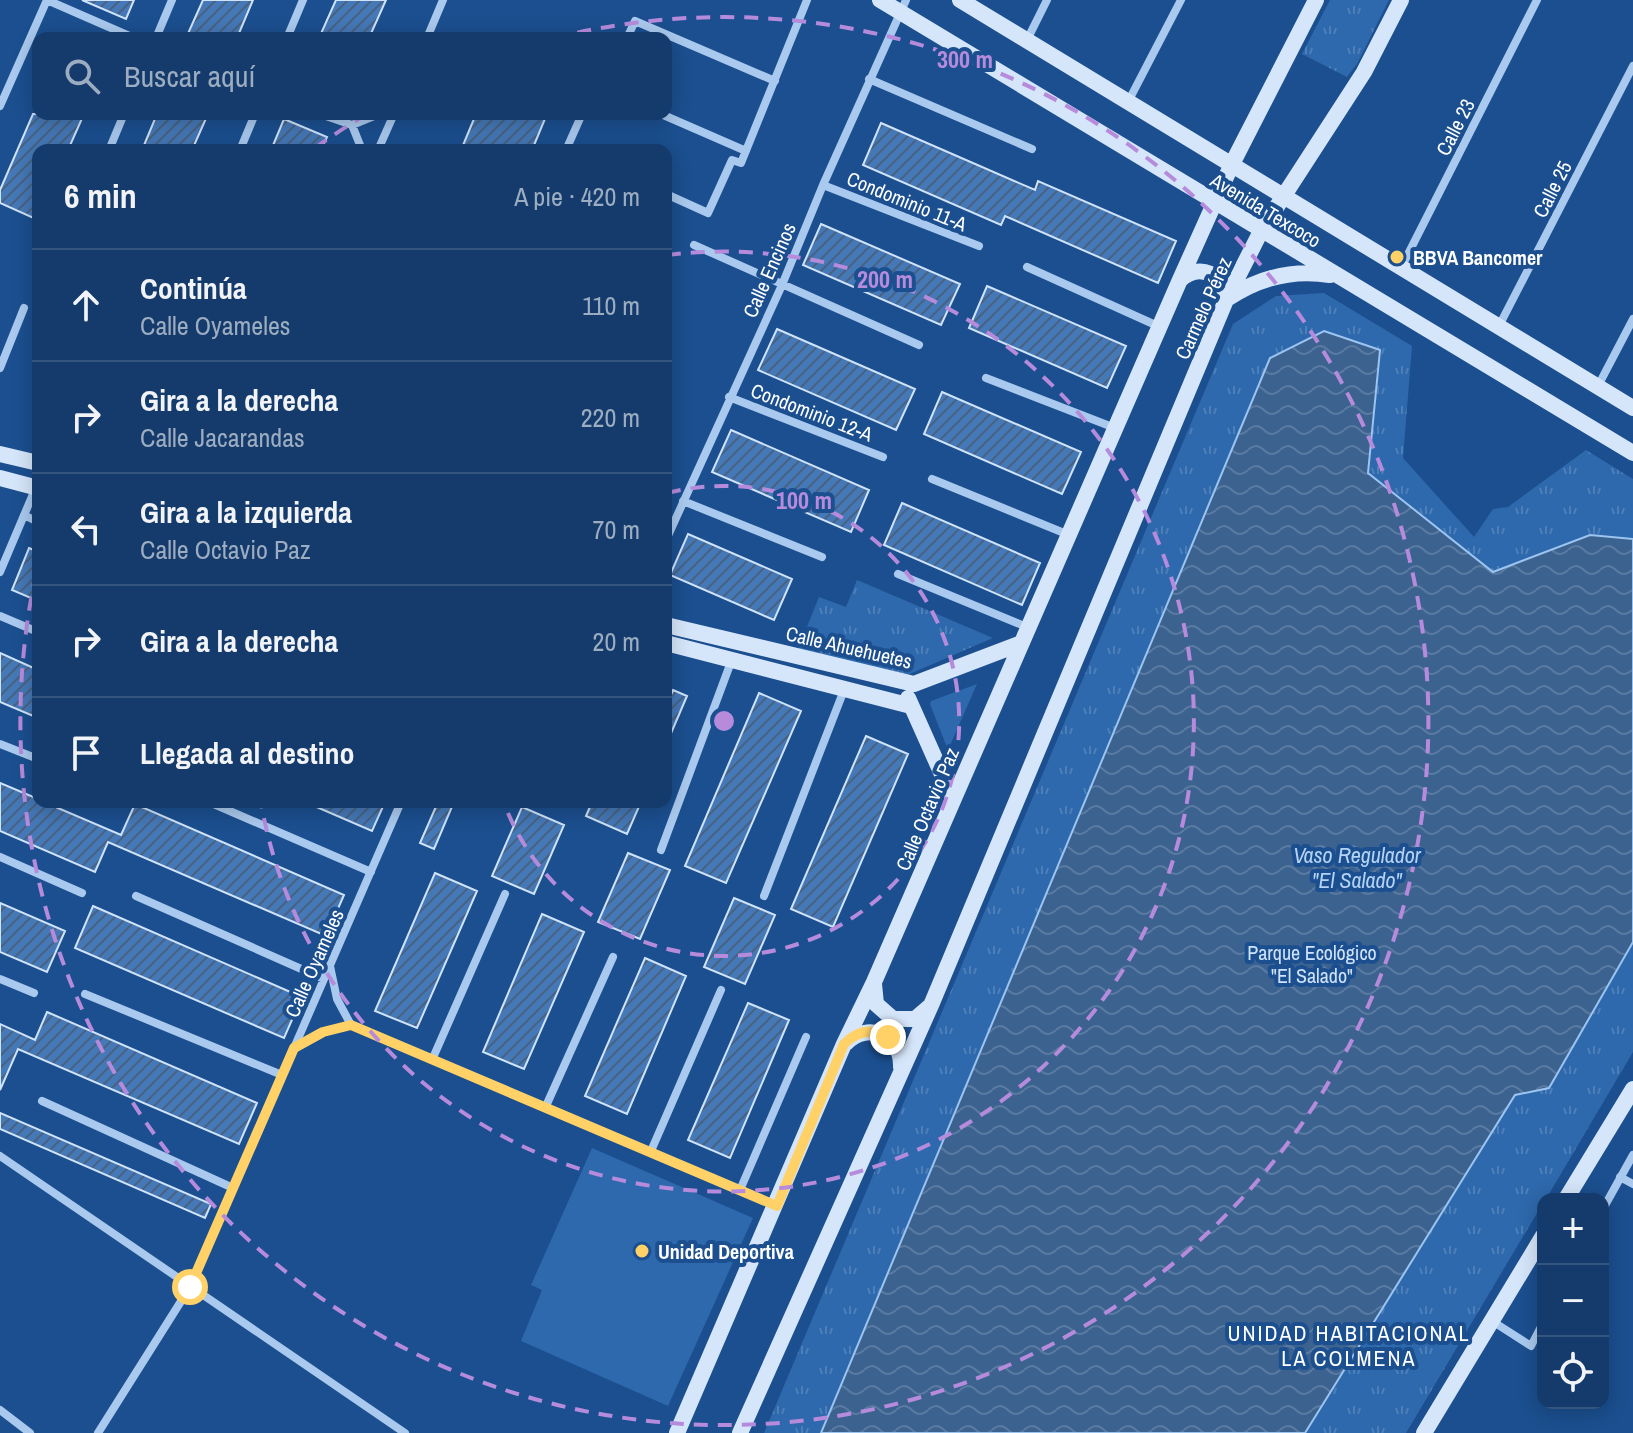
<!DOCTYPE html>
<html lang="es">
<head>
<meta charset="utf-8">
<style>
  body { margin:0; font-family:"Archivo Narrow",sans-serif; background:#1d4271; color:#f1f3f6 }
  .controls { position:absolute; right:24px; bottom:24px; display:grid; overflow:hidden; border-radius:16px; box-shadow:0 4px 20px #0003 }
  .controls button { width:72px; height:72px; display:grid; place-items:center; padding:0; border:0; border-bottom:2px solid #33557e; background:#143b6b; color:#f1f3f6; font:40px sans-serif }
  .stop { position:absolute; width:24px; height:24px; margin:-18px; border:6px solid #ffd166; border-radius:50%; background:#fff }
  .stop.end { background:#ffd166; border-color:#fff; box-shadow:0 2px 8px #0008 }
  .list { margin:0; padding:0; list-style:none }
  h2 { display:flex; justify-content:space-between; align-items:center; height:104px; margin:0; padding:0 32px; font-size:34px }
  h2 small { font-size:26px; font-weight:400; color:#9dadc1 }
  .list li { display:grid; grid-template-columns:52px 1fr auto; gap:24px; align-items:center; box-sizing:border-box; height:112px; padding:0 32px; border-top:2px solid #33557e }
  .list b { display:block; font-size:30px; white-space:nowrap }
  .list p { margin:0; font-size:26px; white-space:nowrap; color:#9dadc1 }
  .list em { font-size:26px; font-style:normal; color:#9dadc1 }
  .icon { flex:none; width:44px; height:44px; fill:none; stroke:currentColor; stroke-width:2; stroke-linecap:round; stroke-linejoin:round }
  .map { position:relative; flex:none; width:1633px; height:1433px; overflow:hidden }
  .search { position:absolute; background:#143b6b; box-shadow:0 4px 20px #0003; left:32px; top:32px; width:640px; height:88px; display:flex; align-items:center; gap:20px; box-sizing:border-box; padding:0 28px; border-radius:16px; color:#9dadc1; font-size:30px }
  .panel { position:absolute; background:#143b6b; box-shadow:0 4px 20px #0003; left:32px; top:144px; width:640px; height:664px; border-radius:16px }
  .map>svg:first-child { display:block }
</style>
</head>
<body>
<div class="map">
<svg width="1633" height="1433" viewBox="0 0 1633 1433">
  <defs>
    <pattern id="park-tufts" width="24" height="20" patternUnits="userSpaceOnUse" patternTransform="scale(2)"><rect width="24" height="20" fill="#2e69ad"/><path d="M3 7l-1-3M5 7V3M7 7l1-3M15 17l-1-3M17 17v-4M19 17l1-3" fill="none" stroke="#4d80b9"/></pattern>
    <pattern id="water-waves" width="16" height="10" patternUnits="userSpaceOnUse" patternTransform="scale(2)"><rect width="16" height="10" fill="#3c6290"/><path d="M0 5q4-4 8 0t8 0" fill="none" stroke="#597aa1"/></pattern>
    <pattern id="building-hatch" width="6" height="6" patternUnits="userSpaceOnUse" patternTransform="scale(2)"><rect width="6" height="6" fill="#4478b7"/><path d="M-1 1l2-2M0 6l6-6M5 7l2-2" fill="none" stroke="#486282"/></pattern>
  </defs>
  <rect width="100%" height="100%" fill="#1b4f8f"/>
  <!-- park -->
  <path fill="url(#park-tufts)" d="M1330 0H1389L1357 64 1347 77 1302 54Z
    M1324 293 1412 346 1403 458 1474 537 1493 509 1508 507 1586 450 1633 479V1052L1546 1199H1543V1203L1406 1433H764L1233 324 1276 296Z
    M857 580 993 638 905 676 798 649 819 597 846 607Z"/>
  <!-- garden -->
  <path fill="#2e69ad" d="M977 684 948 750 930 704 931 701Z
    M592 1148 753 1218 668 1406 521 1341 542 1290 531 1285Z"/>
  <!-- water -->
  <path fill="url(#water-waves)" stroke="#9cc4f0" stroke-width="2" d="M1324 331 1380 350 1368 473 1493 572 1590 535 1633 539V942L1549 1088 1515 1095 1305 1433H821L1270 358Z"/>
  <!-- building -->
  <path fill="url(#building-hatch)" stroke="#cfe3fa" stroke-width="2" d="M82 0H134L126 19Z
    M203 0H253L237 38H186Z
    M336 0H386L369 38H319Z
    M33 114H84L68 150H38V220L0 203V190Z
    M157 114H208L192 150H142Z
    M476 114H547L532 150H461Z
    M284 119 327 137 321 150H271Z
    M881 123 1035 190 1038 181 1176 241 1158 283 1005 216 1001 225 863 165Z
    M821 224 960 284 941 325 803 265Z
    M987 286 1126 346 1107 388 969 328Z
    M777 329 915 389 896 430 758 370Z
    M942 392 1081 452 1062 494 924 434Z
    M731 430 869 490 851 532 712 472Z
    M902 503 1040 563 1022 605 884 545Z
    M688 534 792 579 774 620 670 575Z
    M29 548 38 552V601L12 590Z
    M0 653 38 670V718L0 702Z
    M673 690 687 696 666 745V707Z
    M759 693 801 711 726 883 685 866Z
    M866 736 908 754 833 927 791 909Z
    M0 783 38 799V802H44L121 835 135 804 344 895 326 936 108 842 95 872 0 831Z
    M305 802H385L372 831Z
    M438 802H454L434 849 420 843Z
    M592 802H641L627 834 586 816Z
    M522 807 564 825 534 894 492 876Z
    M628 853 670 870 640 939 598 922Z
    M435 873 477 891 417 1028 375 1011Z
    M734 898 775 915 745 984 704 967Z
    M0 903 65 931 47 972 0 952Z
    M93 906 302 997 284 1038 75 948Z
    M542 914 584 932 524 1069 483 1052Z
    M645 958 686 976 627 1114 585 1096Z
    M748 1003 789 1020 730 1158 688 1140Z
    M47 1012 257 1103 239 1144 18 1049 0 1090V1024L35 1040Z
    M0 1113 211 1204 205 1218 0 1129Z"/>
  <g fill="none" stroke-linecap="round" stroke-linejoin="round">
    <!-- street -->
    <path stroke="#a9c9ee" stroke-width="8" d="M47 0 134 38
      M156 38 172 0
      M287 38 303 0
      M427 38 443 0
      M627 38 635 21 775 81
      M1027 40 1047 0
      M869 79 1032 149
      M1128 102 1181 0
      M0 106 47 0
      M320 114 352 125 379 114
      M661 114 746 151
      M352 125 362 150
      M109 150 124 114
      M240 150 255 114
      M378 150 394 114
      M566 150 582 114
      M823 185 979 246
      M666 194 708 213 732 160 741 163 807 0
      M694 245 919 345
      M1027 267 1160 327
      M1401 268 1537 0
      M1499 326 1633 66
      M0 368 24 308
      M986 378 1115 428
      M1598 386 1633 319
      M729 397 883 457
      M932 479 1069 535
      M683 501 822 557
      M24 515 38 522
      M666 540 782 285 823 185 906 0
      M0 572 36 487
      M898 574 1027 627
      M0 616 38 632
      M0 744 38 759
      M209 802 371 872
      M557 803 558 802
      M661 850 731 662
      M0 857 82 893
      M136 896 324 979
      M764 896 844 690
      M330 966 337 999 351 1025
      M0 979 34 993
      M85 994 282 1075
      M295 1047 323 1032 351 1025 776 1206
      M432 1060 505 894
      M42 1101 233 1188
      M546 1106 613 957
      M651 1151 721 990
      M0 1156 405 1433
      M1620 1177 1633 1184
      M740 1190 806 1037
      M1603 1209 1633 1155
      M1492 1321 1531 1346 1543 1323
      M0 1410 30 1433
      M98 1433 190 1287 401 802"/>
    <!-- secondary -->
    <path stroke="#d6e6fa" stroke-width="16" d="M880 0 1633 453
      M960 0 1633 408
      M1180 280C1199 262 1225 274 1226 300
      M1227 299C1258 278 1292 269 1330 275
      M0 454 38 463
      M0 478 38 488
      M666 625 914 684 1019 644
      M666 643 911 706
      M908 698 953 799
      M874 984 876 1004 893 1019H915L929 1007
      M846 1043C868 1021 902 1035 901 1067
      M1566 1199 1633 1089
      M677 1433 844 1044 874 982 1179 282 1231 166 1316 0
      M740 1433 932 1003 1226 300 1261 231 1364 72 1401 0
      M1424 1433 1543 1236"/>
  </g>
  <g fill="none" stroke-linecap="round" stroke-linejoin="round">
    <!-- route -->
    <path stroke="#ffd166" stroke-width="10" d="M190 1287 294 1048 323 1032 351 1025 777 1206 844 1044C857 1031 872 1028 888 1037"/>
  </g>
  <!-- distance rings -->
  <g fill="none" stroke="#b68bdc" stroke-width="4" stroke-dasharray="14 10">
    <path d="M667 493A235 235 0 1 1 504 803"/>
    <path d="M667 255A470 470 0 1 1 261 803"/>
    <path d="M315 148A704 704 0 0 1 367 114M554 38A704 704 0 1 1 37 569"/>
  </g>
  <!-- markers -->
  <g fill="#ffd166" stroke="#1b4f8f" stroke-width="3">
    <circle cx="1397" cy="257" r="8"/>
    <circle cx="642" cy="1251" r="8"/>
  </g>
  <g text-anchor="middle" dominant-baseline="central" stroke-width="8" stroke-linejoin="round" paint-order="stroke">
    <!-- street labels -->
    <g font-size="20" fill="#fff" stroke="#1b4f8f">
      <text transform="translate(1455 127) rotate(-63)">Calle 23</text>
      <text transform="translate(1552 189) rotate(-63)">Calle 25</text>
      <text transform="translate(907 201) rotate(22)">Condominio 11-A</text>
      <text transform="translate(1266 210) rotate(31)">Avenida Texcoco</text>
      <text transform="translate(769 270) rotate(-66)">Calle Encinos</text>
      <text transform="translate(1203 308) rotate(-66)">Carmelo Pérez</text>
      <text transform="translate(812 412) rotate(21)">Condominio 12-A</text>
      <text transform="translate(849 647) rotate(13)">Calle Ahuehuetes</text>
      <text transform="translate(927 809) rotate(-67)">Calle Octavio Paz</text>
      <text transform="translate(314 963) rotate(-66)">Calle Oyameles</text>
    </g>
    <!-- poi labels -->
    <g font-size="20" font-weight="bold" fill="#fff" stroke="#1b4f8f" text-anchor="start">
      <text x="1413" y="257">BBVA Bancomer</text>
      <text x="658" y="1251">Unidad Deportiva</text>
    </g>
    <!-- park labels -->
    <g font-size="20" fill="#cfe3fa" stroke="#1b4f8f">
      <text x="1312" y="952">Parque Ecológico<tspan x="1312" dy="23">"El Salado"</tspan></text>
    </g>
    <!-- water labels -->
    <g font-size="22" font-style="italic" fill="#b5d3f5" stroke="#1b4f8f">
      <text x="1357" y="855">Vaso Regulador<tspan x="1357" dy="25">"El Salado"</tspan></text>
    </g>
    <!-- neighbourhood labels -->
    <g font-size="22" letter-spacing="2" fill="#fff" stroke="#1b4f8f">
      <text x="1349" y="1333">UNIDAD HABITACIONAL<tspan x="1349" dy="25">LA COLMENA</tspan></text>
    </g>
  </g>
  <circle cx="724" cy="721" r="12" fill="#b68bdc" stroke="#1b4f8f" stroke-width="4"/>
  <g font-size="24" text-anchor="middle" font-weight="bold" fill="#b68bdc" stroke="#1b4f8f" stroke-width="8" stroke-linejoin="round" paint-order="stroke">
    <text x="965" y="68">300 m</text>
    <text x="885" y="288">200 m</text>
    <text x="804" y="509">100 m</text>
  </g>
</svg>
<div class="controls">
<button>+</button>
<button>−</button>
<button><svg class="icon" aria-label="locate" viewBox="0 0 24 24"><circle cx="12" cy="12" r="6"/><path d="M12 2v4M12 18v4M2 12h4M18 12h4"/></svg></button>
</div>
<div class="stop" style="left:190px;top:1287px"></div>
<div class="stop end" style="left:888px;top:1037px"></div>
<div class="search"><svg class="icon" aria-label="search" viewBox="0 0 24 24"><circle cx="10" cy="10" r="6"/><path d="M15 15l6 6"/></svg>Buscar aquí</div>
<section class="panel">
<h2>6 min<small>A pie · 420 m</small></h2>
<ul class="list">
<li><svg class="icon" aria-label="ahead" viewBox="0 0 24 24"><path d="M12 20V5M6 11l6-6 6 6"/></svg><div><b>Continúa</b><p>Calle Oyameles</p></div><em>110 m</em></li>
<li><svg class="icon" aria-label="right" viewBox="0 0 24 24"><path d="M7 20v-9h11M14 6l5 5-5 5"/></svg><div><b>Gira a la derecha</b><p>Calle Jacarandas</p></div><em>220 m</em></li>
<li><svg class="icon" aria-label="left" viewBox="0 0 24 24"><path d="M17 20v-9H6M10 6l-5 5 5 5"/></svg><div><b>Gira a la izquierda</b><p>Calle Octavio Paz</p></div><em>70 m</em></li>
<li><svg class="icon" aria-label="right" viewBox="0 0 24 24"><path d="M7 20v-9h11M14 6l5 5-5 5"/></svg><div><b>Gira a la derecha</b></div><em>20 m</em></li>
<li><svg class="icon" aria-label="arrive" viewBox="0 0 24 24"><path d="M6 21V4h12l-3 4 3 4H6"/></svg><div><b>Llegada al destino</b></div></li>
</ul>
</section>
</div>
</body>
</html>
